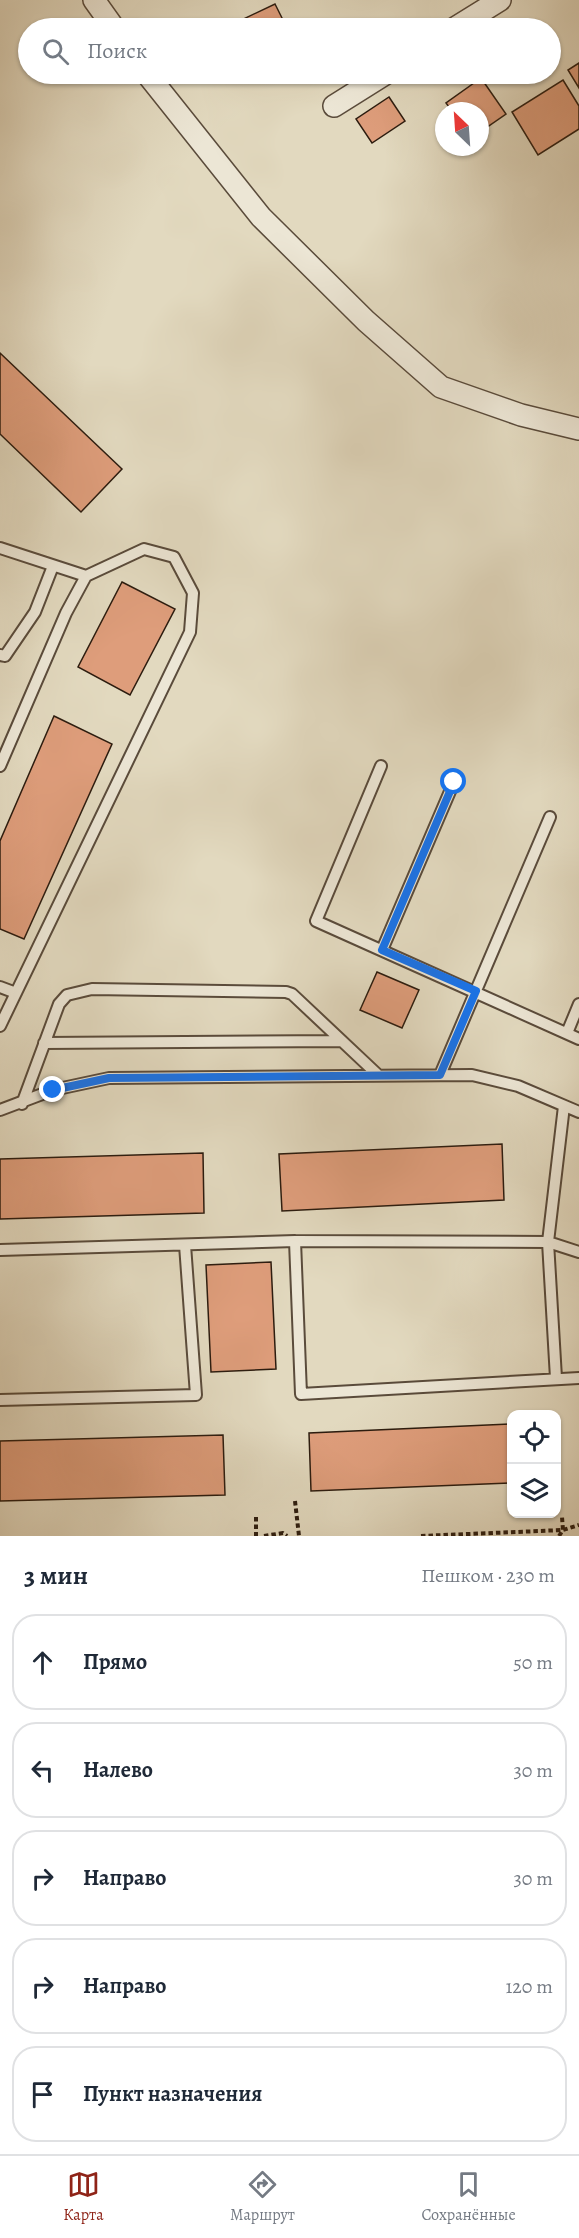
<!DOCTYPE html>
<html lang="ru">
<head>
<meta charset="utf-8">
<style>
  body { margin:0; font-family:Alegreya,serif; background:#f6f6f7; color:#1f2937 }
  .controls { position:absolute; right:18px; bottom:18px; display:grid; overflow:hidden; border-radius:12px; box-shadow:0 2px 4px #0004 }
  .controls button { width:54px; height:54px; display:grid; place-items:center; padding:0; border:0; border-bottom:2px solid #e0e1e3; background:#fff; color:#1f2937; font:30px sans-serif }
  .compass { position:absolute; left:435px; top:102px; width:54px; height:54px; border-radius:50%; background:#fff; box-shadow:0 2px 4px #0004; rotate:335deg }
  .stop { position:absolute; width:18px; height:18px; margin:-14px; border:4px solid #1a73e8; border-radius:50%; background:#fff }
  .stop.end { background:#1a73e8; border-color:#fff; box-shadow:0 2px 6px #0008 }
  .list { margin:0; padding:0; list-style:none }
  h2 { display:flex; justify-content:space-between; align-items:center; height:78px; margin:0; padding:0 24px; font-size:26px }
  h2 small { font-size:20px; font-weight:400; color:#747a83 }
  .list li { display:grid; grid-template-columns:39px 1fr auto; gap:18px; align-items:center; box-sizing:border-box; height:96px; margin:0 12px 12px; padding:0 12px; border:2px solid #e0e1e3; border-radius:24px }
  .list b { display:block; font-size:22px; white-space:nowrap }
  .list em { font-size:20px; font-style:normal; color:#747a83 }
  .icon { flex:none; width:33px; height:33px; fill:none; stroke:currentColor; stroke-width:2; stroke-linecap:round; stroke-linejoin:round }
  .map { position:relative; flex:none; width:579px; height:1536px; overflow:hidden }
  .search { position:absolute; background:#fff; box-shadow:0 2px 4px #0004; left:18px; right:18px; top:18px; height:66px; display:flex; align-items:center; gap:15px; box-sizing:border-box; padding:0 21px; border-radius:33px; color:#747a83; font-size:22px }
  .sheet { height:618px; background:#fff }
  nav { display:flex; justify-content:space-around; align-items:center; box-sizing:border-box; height:84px; border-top:2px solid #e0e1e3; background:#fff; font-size:16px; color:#747a83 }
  nav a { display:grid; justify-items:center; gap:3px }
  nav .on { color:#8f2418 }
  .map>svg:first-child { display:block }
</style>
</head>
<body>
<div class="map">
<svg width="579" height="1536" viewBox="0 0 579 1536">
  <rect width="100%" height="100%" fill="#e2d9bf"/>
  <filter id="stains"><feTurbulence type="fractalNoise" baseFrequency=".00333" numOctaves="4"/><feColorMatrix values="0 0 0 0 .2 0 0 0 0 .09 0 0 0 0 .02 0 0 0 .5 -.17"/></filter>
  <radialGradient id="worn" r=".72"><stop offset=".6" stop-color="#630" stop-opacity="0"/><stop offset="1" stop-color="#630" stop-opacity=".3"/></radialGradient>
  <!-- building -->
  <path fill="#de9d7b" stroke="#2c1c0f" stroke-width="1.5" d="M275 4 287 28H238L235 23Z
    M579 63V88L568 70Z
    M481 78 506 114 480 132V111H452L446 103Z
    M563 80 579 106V129L538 155 512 112Z
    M389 97 405 121 372 143 356 119Z
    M0 353 122 469 81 512 0 434Z
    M122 582 175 609 130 695 78 667Z
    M54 716 112 744 24 939 0 929V841Z
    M377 972 419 990 402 1028 360 1010Z
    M502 1144 504 1200 282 1211 279 1154Z
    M203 1153 204 1213 0 1219V1159Z
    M271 1262 276 1369 211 1372 206 1265Z
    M512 1424V1483L311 1491 309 1433Z
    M223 1435 225 1495 0 1501V1441Z"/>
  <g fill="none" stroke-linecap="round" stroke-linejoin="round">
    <!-- lane casing -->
    <g stroke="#5a4b3b" stroke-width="14">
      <path id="lane" d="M0 548 86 576
        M0 655 5 656 35 612 53 566
        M0 766 66 613 86 576 144 549 174 557 193 593 190 632 0 1026
        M381 766 316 921 579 1039
        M382 950 454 782
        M0 987 16 993
        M567 1033 579 1004
        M44 1043 342 1041
        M440 1075 550 817
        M22 1104 59 1004 67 995 92 989 286 992 292 994 378 1075
        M0 1110 53 1090 109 1078 472 1075 518 1086 579 1112
        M0 1250 295 1241
        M579 1252 548 1242 295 1241 301 1394 579 1378
        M556 1378 548 1242 564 1106
        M0 1400 196 1395 185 1245"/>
    </g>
    <!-- street casing -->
    <g stroke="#5a4b3b" stroke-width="24">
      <path id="street" d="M94 0 114 28
        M455 28 500 0
        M147 74 261 217 366 321 441 387 521 415 579 429
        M334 106 385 74"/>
    </g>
    <!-- path -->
    <path stroke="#2c1c0f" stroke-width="4" stroke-dasharray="4.5 3" stroke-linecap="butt" d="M295 1501 299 1536
      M256 1517V1536
      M264 1536 283 1533 287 1536
      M421 1536 563 1530 562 1517
      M559 1536 563 1530 579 1525"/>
    <!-- lane -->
    <use href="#lane" stroke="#ece6d5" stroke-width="10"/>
    <!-- street -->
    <use href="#street" stroke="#ece6d5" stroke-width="21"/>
  </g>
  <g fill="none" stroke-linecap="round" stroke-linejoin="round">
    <!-- route -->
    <path stroke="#1a73e8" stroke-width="8" d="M53 1090 109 1078 440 1075 476 991 382 950 454 782"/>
  </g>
  <rect width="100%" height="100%" filter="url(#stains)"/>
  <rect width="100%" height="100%" fill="url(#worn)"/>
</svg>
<div class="controls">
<button><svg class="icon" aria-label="locate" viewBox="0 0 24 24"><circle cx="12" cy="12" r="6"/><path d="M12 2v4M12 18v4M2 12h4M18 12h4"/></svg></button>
<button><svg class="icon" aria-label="layers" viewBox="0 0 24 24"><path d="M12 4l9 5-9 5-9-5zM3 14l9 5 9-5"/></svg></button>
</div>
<svg class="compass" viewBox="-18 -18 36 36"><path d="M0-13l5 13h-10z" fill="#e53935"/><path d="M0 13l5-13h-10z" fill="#747a83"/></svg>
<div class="stop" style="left:454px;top:782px"></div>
<div class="stop end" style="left:53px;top:1090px"></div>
<div class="search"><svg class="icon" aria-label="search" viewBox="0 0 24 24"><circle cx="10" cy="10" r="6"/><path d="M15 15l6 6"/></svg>Поиск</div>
</div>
<section class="sheet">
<h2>3 мин<small>Пешком · 230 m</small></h2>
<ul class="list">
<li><svg class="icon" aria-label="ahead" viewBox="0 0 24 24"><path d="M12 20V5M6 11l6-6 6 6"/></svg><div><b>Прямо</b></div><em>50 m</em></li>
<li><svg class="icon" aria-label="left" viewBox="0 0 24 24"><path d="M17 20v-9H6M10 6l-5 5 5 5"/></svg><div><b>Налево</b></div><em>30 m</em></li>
<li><svg class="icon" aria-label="right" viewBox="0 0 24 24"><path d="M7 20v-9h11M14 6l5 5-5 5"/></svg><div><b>Направо</b></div><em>30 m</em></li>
<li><svg class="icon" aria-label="right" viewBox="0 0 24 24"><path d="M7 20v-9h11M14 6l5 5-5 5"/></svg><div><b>Направо</b></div><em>120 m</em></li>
<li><svg class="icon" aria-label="arrive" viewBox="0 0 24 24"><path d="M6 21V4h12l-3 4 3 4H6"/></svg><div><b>Пункт назначения</b></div></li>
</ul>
</section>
<nav>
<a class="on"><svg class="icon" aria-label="map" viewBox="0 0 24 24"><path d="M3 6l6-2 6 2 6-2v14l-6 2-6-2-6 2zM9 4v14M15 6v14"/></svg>Карта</a>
<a><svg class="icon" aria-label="directions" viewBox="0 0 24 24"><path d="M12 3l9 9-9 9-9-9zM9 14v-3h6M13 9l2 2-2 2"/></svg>Маршрут</a>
<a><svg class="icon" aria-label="saved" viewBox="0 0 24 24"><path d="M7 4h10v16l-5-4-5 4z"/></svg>Сохранённые</a>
</nav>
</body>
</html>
